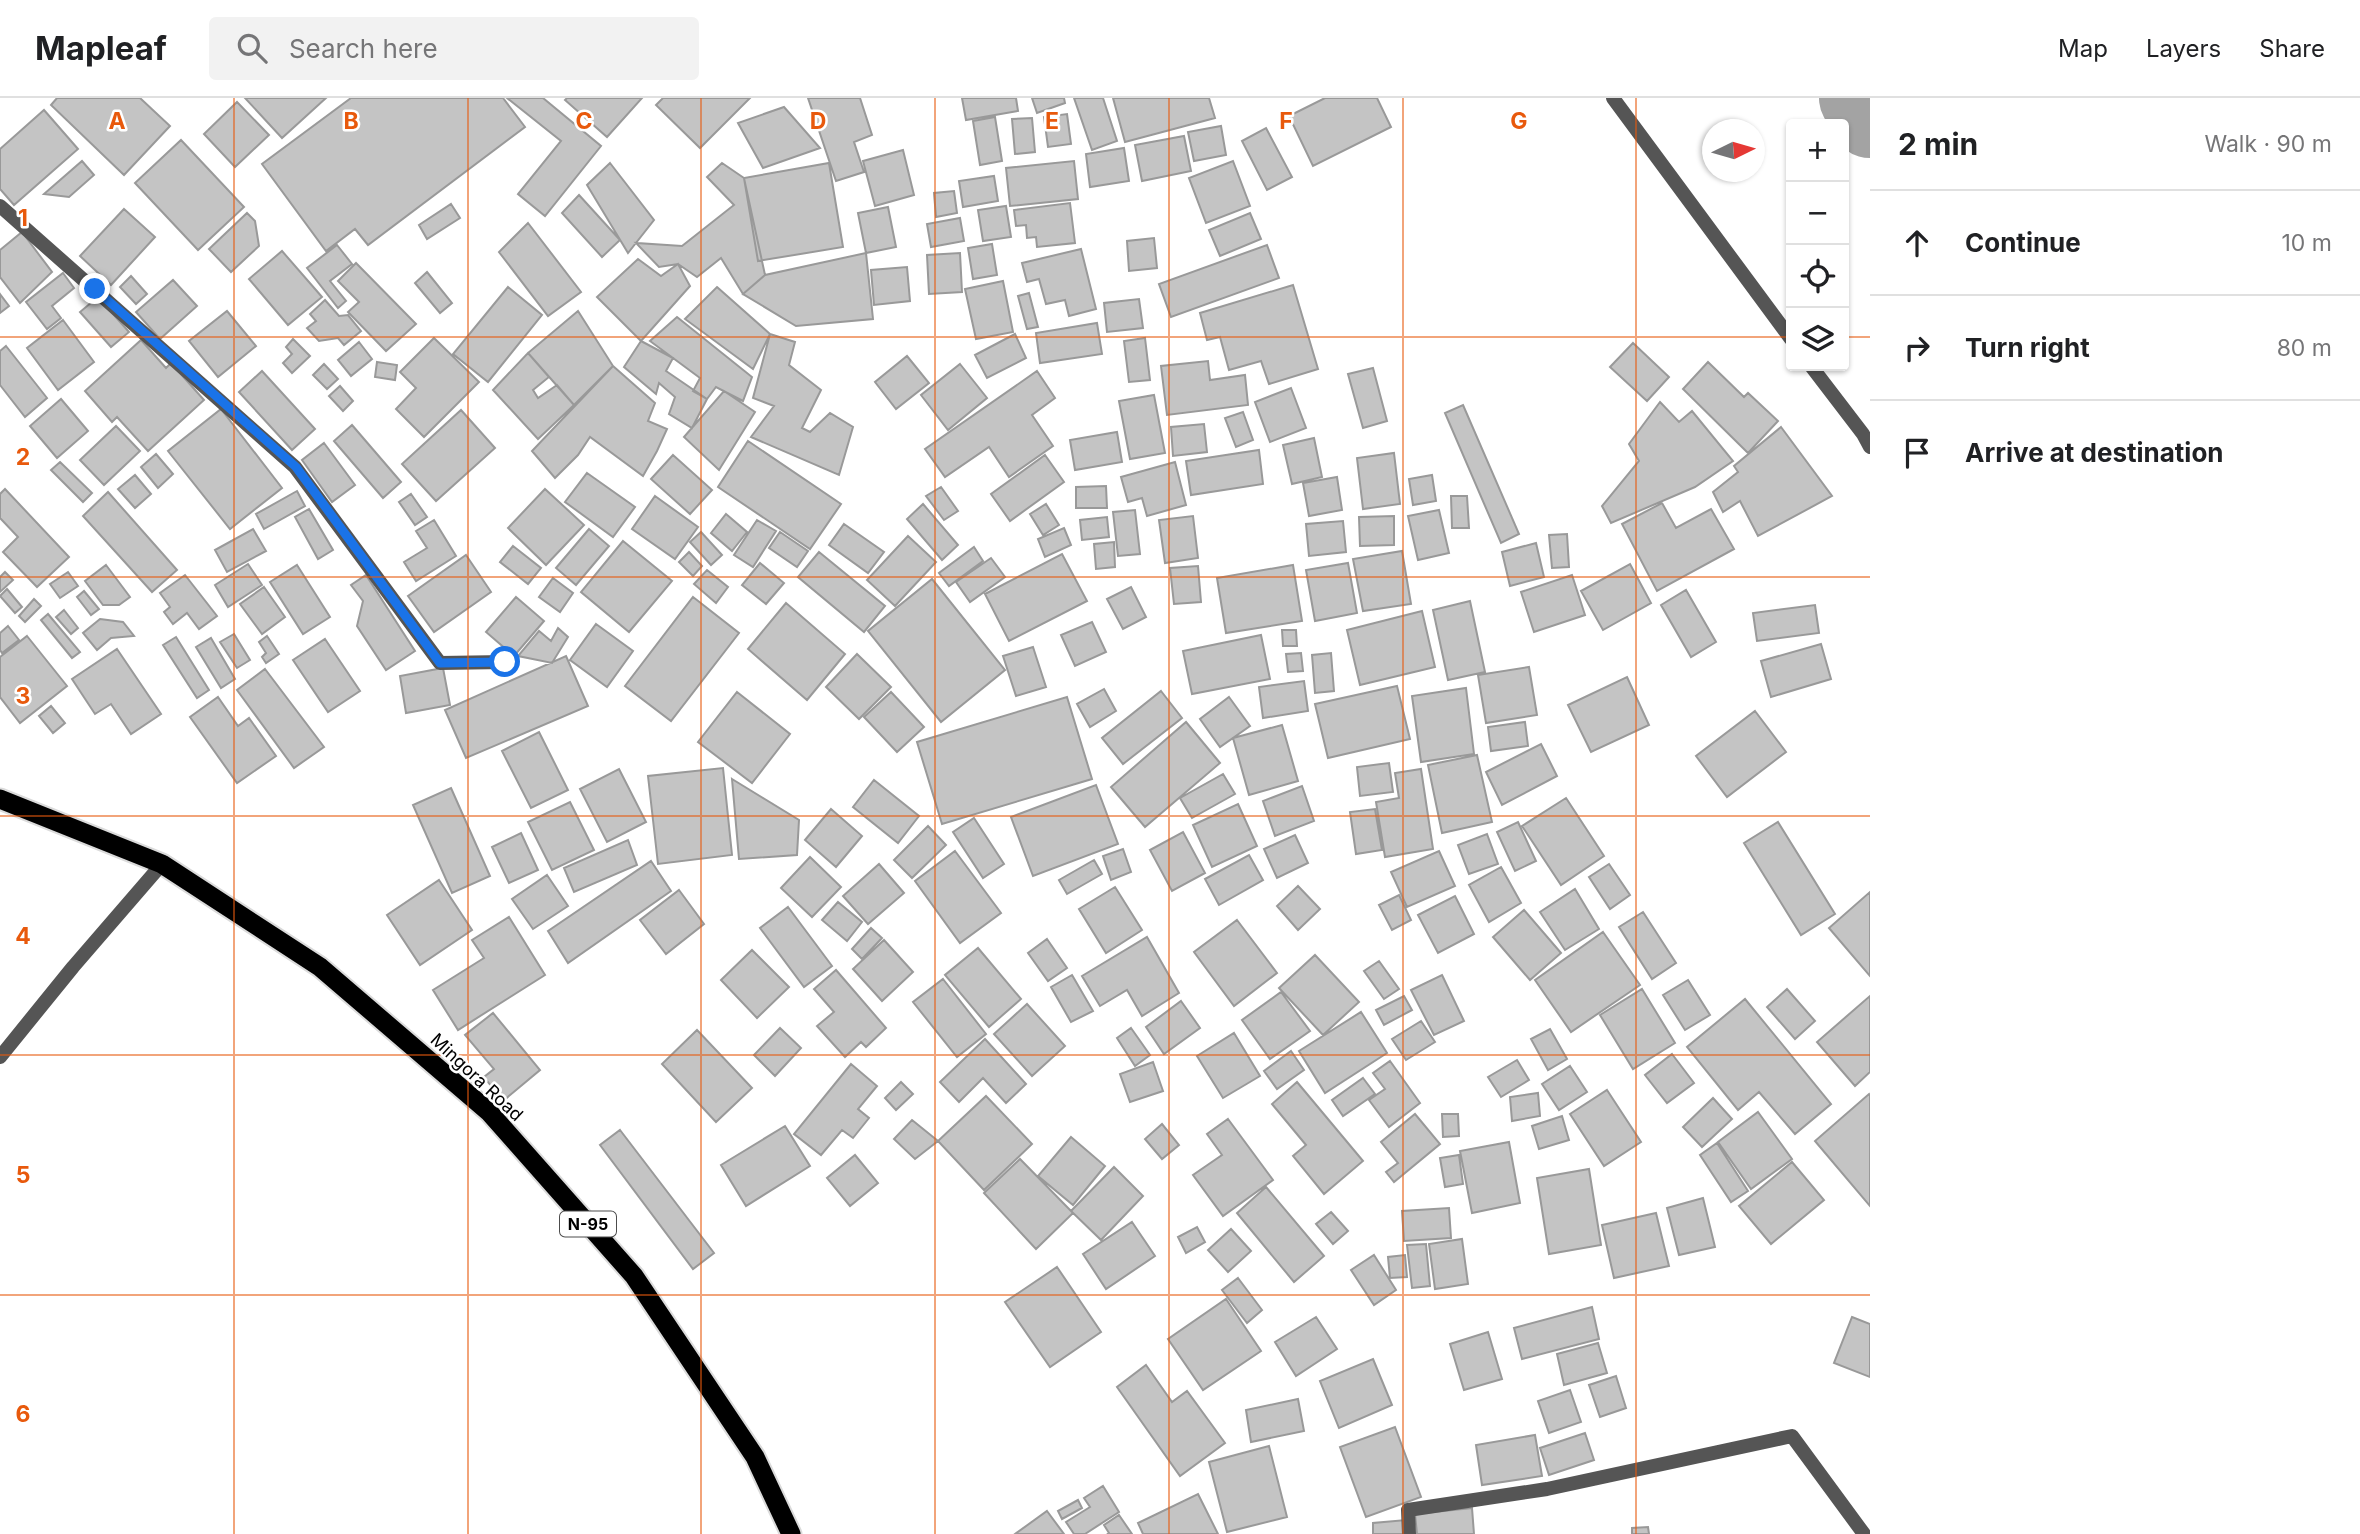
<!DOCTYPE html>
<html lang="en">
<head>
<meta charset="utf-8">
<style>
  body { margin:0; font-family:Inter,sans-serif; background:#f2f2f2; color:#202124 }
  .controls { position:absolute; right:21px; top:21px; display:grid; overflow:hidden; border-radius:7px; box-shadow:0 2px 5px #0004 }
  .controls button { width:63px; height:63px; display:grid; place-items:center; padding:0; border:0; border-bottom:2px solid #e0e0e0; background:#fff; color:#202124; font:35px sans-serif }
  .compass { position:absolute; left:1702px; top:21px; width:63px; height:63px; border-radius:50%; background:#fff; box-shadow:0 2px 5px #0004; rotate:85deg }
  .stop { position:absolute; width:21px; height:21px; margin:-16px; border:5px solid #1a73e8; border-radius:50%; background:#fff }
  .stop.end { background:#1a73e8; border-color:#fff; box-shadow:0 2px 7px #0008 }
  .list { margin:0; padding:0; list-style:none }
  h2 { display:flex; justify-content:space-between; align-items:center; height:91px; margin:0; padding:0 28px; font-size:30px }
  h2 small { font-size:23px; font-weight:400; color:#757577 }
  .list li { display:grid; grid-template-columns:46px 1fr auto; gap:21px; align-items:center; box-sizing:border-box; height:105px; padding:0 28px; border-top:2px solid #e0e0e0 }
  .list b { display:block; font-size:26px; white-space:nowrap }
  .list em { font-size:23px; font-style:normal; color:#757577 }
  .icon { flex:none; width:38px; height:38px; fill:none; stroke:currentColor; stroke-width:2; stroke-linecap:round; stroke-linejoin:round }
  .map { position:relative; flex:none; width:1870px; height:1436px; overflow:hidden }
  header { display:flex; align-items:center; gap:42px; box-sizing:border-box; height:98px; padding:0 35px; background:#fff; border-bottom:2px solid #e0e0e0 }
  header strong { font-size:33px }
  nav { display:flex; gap:38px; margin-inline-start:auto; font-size:24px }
  .search { width:490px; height:63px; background:#f2f2f2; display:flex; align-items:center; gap:18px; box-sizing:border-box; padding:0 24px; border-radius:7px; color:#757577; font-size:26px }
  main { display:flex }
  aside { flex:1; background:#fff }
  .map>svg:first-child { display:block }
</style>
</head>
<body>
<header>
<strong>Mapleaf</strong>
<div class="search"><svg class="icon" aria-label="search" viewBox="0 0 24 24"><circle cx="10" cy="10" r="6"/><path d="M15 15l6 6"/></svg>Search here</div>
<nav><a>Map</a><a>Layers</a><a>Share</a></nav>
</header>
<main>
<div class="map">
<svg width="1870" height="1436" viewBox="0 0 1870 1436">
  <rect width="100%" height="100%" fill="#fff"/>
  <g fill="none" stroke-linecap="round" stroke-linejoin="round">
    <!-- river -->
    <path stroke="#a3a3a3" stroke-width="80" d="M1859 0 1870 20"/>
  </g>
  <!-- building -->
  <path fill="#c4c4c4" stroke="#999" stroke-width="2" d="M57 0H140L170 28 124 77 51 7Z
    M245 0H326L282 40Z
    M351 0H503L525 29 368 147 355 131 326 153 262 66Z
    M507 0H543L601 48 545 118 518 96 561 43Z
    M567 0H642L607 39 565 2Z
    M663 0H750L700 50 656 7Z
    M808 0H860L872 37 854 44 864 74 836 83Z
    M962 0H1016L1018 13 966 22Z
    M1032 0H1064L1065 5 1037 15Z
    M1074 0H1103L1117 43 1092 52Z
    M1113 0H1209L1215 20 1125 44Z
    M1325 0H1377L1391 29 1313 68 1289 18Z
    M237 4 269 37 235 69 204 36Z
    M784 9 820 50 763 70 738 25Z
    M44 12 78 51 14 107 0 91V51Z
    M1067 16 1071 46 1048 49 1044 19Z
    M995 19 1002 63 980 67 973 23Z
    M1032 20 1035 54 1015 56 1012 21Z
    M1221 28 1226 57 1194 63 1188 34Z
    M1266 30 1292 79 1267 92 1242 43Z
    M1184 38 1191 73 1142 83 1135 47Z
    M181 42 244 109 198 152 135 85Z
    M1124 50 1129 83 1090 89 1086 56Z
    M903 52 914 97 875 108 863 63Z
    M82 63 94 77 69 99 44 96Z
    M1074 63 1078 101 1010 108 1006 70Z
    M1233 63 1250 108 1206 125 1189 80Z
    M610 65 654 122 628 155 587 87Z
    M722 65 744 80 765 177 743 196 721 160 697 179 678 166 659 169 636 145 682 148 734 107 707 79Z
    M829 65 843 149 758 163 744 80Z
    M994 78 998 103 963 109 959 83Z
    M954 93 957 115 936 119 934 95Z
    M579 97 620 142 602 159 562 115Z
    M1070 105 1075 145 1037 149 1036 139 1027 140 1026 127 1016 128 1014 112Z
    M451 106 460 120 427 141 419 127Z
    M1006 108 1011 139 983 143 978 112Z
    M888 109 896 149 866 155 858 115Z
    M124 111 155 139 111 187 80 158Z
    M247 115 255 123 259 148 231 174 209 151Z
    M1250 115 1261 141 1220 158 1209 132Z
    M960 120 964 143 931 149 927 126Z
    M528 125 581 194 548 218 499 154Z
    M22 134 52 174 20 205 0 179V152Z
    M1154 140 1157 170 1129 173 1127 143Z
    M992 146 997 177 973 181 968 150Z
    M337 147 352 166 330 183 346 203 338 210 307 170Z
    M1267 147 1279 180 1171 219 1159 186Z
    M1081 151 1096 211 1069 218 1065 202 1046 206 1039 181 1027 184 1022 165Z
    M282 153 322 199 288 227 249 181Z
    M866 155 873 221 796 228 743 196 765 177Z
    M960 155 962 194 929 196 927 157Z
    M638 161 661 178 678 166 690 188 641 243 597 199Z
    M356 165 416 226 386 253 348 214 359 204 338 183Z
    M907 169 910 203 874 207 871 172Z
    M427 174 452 205 440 215 415 185Z
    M63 175 74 190 52 208 61 220 47 231 26 204Z
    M131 178 147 196 136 206 120 189Z
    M173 182 197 208 160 241 136 214Z
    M1003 183 1013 234 976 241 965 191Z
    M1293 187 1318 271 1269 286 1261 263 1229 272 1220 239 1207 242 1200 215Z
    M508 189 542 217 488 284 453 256Z
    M717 189 770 236 753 271 685 221Z
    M1029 195 1038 229 1027 231 1018 198Z
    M0 196 9 208 0 215Z
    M98 199 129 234 111 249 80 214Z
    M1139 201 1143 230 1107 234 1104 205Z
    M325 202 339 218 348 217 361 233 344 247 338 240 319 243 307 230 316 223 310 216Z
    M227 213 256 248 218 279 189 243Z
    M578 213 613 268 574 307 528 255Z
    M677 219 752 279 743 303 716 289 707 301 693 293 700 280 650 243Z
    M63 222 94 264 58 292 27 250Z
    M1097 225 1102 256 1040 265 1036 235Z
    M770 236 795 244 789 267 821 292 802 330 810 334 830 315 853 329 839 377 751 339 774 308 753 300Z
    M1015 236 1026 260 987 280 975 257Z
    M434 240 479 284 424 339 396 311 416 290 400 274Z
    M1145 240 1150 282 1129 284 1124 243Z
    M293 241 310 258 292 275 283 265 292 256 286 249Z
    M141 242 166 270 171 265 204 302 148 353 117 319 112 324 85 293Z
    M641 243 673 260 666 273 707 301 692 330 669 316 675 299 659 285 656 296 624 269Z
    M359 244 372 261 351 278 338 262Z
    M1633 245 1669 279 1647 303 1610 269Z
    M6 248 47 300 25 319 0 287V253Z
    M528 255 549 279 533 292 538 300 557 287 574 307 538 341 493 292Z
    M907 258 929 285 896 311 875 284Z
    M1208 263 1210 282 1245 277 1248 307 1167 317 1161 268Z
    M377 264 397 267 395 282 375 279Z
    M1708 264 1744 299 1748 295 1778 323 1748 355 1683 291Z
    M324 266 338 281 327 291 313 277Z
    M960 266 987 300 948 332 921 297Z
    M613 268 655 305 648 323 667 331 657 353 643 378 590 339 578 357 555 380 532 353Z
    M1373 270 1387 323 1363 330 1348 276Z
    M262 273 315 331 292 352 239 294Z
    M1037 273 1055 300 1032 317 1053 348 1009 379 989 349 945 379 925 351Z
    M340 288 353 303 343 313 329 298Z
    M1291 290 1306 330 1270 344 1255 304Z
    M724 293 755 314 719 372 684 339Z
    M1154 297 1165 355 1130 361 1119 303Z
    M61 301 88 333 57 360 30 328Z
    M1660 304 1679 324 1692 313 1733 363 1695 389 1611 425 1602 408 1639 363 1629 346Z
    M1463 307 1519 436 1501 445 1445 315Z
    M221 311 282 390 230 431 168 353Z
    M461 312 495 350 436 403 402 366Z
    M1243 314 1253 342 1236 349 1225 320Z
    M1204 326 1207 354 1173 358 1171 329Z
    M352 327 401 384 383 400 334 343Z
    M116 328 140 353 104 387 80 362Z
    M1781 329 1832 398 1758 438 1740 403 1723 414 1713 394 1738 374 1734 368Z
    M1117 334 1122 364 1075 372 1070 342Z
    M1314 340 1322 379 1292 386 1283 347Z
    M748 343 841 406 810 451 718 389Z
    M324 345 355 387 332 404 302 362Z
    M1259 352 1263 386 1191 397 1186 363Z
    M1394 355 1400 406 1363 411 1357 360Z
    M156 356 173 376 158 390 141 369Z
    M673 357 712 392 690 416 651 381Z
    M1045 357 1064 384 1010 423 991 396Z
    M60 364 92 395 83 404 51 372Z
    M1175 364 1186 407 1147 418 1142 400 1128 404 1121 379Z
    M587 375 635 409 613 439 565 404Z
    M135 377 151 396 135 410 118 391Z
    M1432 377 1436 403 1413 407 1409 381Z
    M1337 379 1342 412 1309 418 1303 385Z
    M1106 388 1107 410H1076V389Z
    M941 389 958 413 944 422 926 398Z
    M5 391 69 459 37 489 3 454 18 439 0 420V396Z
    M545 391 584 427 546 467 508 430Z
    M297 393 305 408 264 431 256 416Z
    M108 394 177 472 152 494 83 418Z
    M411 396 427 419 415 427 399 404Z
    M655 398 698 429 675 461 632 431Z
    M1451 398H1467L1469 430H1452Z
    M1662 405 1676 430 1711 411 1734 451 1657 493 1622 426Z
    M923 406 958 447 942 462 907 421Z
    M1046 406 1059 427 1043 437 1030 416Z
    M309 411 333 452 318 461 295 419Z
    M1135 412 1140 456 1118 458 1113 414Z
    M1439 412 1449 455 1418 462 1408 418Z
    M726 416 747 434 732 453 711 435Z
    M1193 418 1198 460 1165 465 1159 422Z
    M1394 418V447L1360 448 1359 419Z
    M1107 419 1109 439 1082 442 1080 422Z
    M434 422 456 458 416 483 404 464 427 450 416 433Z
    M757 422 776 433 753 469 734 457Z
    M1343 423 1346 454 1309 458 1306 426Z
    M844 426 884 454 868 475 829 447Z
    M1064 430 1071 447 1045 459 1038 441Z
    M253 431 266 453 227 474 215 452Z
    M589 431 609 448 576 487 556 470Z
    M701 434 722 457 711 467 690 444Z
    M780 434 808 453 797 469 769 450Z
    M1567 436 1569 469 1552 470 1549 437Z
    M908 438 936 464 895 508 867 482Z
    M623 443 672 483 629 534 581 494Z
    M1114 444 1115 469 1096 471 1094 446Z
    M1536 445 1544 479 1510 488 1502 454Z
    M513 448 541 470 528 486 500 464Z
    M974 449 983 463 949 488 939 475Z
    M1402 453 1411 506 1363 513 1353 461Z
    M689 454 702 468 693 478 679 464Z
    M819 454 885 508 864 534 798 479Z
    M1062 456 1087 503 1009 543 985 496Z
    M466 457 491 494 434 534 408 498Z
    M991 460 1005 479 970 504 956 484Z
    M760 465 784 485 766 506 742 487Z
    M1348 465 1357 515 1315 523 1306 472Z
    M248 466 262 487 228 509 215 487Z
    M1630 466 1651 505 1603 532 1581 493Z
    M106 467 130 499 119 507H103L85 483Z
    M297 467 330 519 303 536 270 484Z
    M1293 467 1302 523 1226 535 1217 480Z
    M1198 468 1201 504 1174 506 1170 470Z
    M707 472 728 489 716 505 694 486Z
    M5 474 13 482 0 494V479Z
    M68 474 78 488 60 500 50 486Z
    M185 477 217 518 199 531 187 515 173 526 164 514 170 509 160 495Z
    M366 477 415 553 386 572 357 528 363 503 351 487Z
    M1572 477 1585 517 1534 534 1521 494Z
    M553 480 573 495 560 514 539 499Z
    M932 481 1005 572 941 624 868 533Z
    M264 489 285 519 262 536 240 506Z
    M1131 489 1146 519 1123 531 1107 501Z
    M7 491 22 509 15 515 0 498Z
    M1686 492 1716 544 1691 559 1661 507Z
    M84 493 99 511 91 517 77 499Z
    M516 499 544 523 514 558 486 534Z
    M693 499 739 535 671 623 625 588Z
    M34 501 41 508 25 524 19 518Z
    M1470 503 1485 574 1448 582 1433 512Z
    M786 505 845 556 807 602 748 551Z
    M1815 507 1819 535 1757 543 1753 515Z
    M64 512 78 530 71 536 56 519Z
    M1422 513 1435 569 1360 587 1347 532Z
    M48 516 80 554 72 560 41 522Z
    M100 521 123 524 134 538 111 540 97 552 83 535Z
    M1092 524 1106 554 1075 568 1061 537Z
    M596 526 633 553 607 589 570 562Z
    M8 528 19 542 2 555 0 552V535Z
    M558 530 568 539 552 565 518 558 539 533 551 543Z
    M1282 532H1296L1297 548H1283Z
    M234 536 250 562 237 570 220 544Z
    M1261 537 1270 581 1192 596 1183 553Z
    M27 538 67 588 20 625 0 599V559Z
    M267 538 279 556 266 565 262 559 266 555 259 544Z
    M176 539 209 592 197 600 163 547Z
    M211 540 235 581 221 590 196 549Z
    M325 541 360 593 328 614 293 562Z
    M1821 546 1831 581 1771 599 1761 563Z
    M1033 549 1046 589 1016 598 1003 558Z
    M117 551 161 616 131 636 111 606 95 616 72 581Z
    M1301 555 1303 573 1288 574 1286 556Z
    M1331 555 1334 593 1315 595 1312 557Z
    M857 556 891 589 859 621 826 589Z
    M566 558 588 608 466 660 445 612Z
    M1529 569 1537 617 1486 625 1478 577Z
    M443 570 450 607 406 615 400 578Z
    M265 571 324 649 294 670 237 592Z
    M1627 579 1649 627 1591 654 1568 607Z
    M1304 583 1308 613 1263 620 1259 589Z
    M1397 588 1410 641 1328 660 1315 606Z
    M1466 590 1474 656 1421 664 1412 598Z
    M1104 591 1116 613 1090 629 1077 606Z
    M1161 593 1182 620 1123 666 1102 640Z
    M737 594 790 636 752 685 698 644Z
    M891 594 924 629 897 654 864 619Z
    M218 599 238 628 249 620 276 658 237 685 190 619Z
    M1067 599 1092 681 942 726 917 644Z
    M1229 599 1250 628 1220 649 1200 621Z
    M51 608 65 625 53 635 39 618Z
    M1755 613 1786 654 1727 699 1696 658Z
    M1186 624 1220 665 1145 729 1111 689Z
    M1525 624 1528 648 1491 653 1488 629Z
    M1282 627 1298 683 1249 697 1233 640Z
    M539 634 568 692 531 710 502 653Z
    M1541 646 1557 678 1502 707 1486 674Z
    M1477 657 1492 724 1442 735 1428 667Z
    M1389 665 1393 694 1360 698 1357 669Z
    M723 670 732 757 658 766 648 678Z
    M619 671 646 724 607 744 580 691Z
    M1421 671 1433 751 1385 759 1376 704 1399 700 1395 675Z
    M1223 676 1235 696 1192 720 1180 700Z
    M732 681 799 722 797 757 739 761Z
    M874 682 919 718 898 745 853 709Z
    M1096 687 1118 746 1033 778 1011 719Z
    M1302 688 1314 723 1275 738 1263 703Z
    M451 690 490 778 452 795 413 707Z
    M1566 700 1604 758 1561 787 1522 728Z
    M570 704 594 752 552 772 528 724Z
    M1238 706 1257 748 1212 769 1193 727Z
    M831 711 862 738 836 769 805 742Z
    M1375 711 1382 752 1356 756 1350 714Z
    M974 720 1004 766 983 780 953 734Z
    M1518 724 1536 763 1515 773 1497 734Z
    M1778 724 1835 816 1801 837 1744 745Z
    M928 728 946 747 912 780 894 762Z
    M1183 734 1205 775 1172 793 1150 752Z
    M521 735 538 772 509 785 492 749Z
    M1487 736 1498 766 1469 776 1458 747Z
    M1295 737 1308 765 1277 780 1264 751Z
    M628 742 637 767 574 794 564 770Z
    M1123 751 1131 774 1111 782 1103 758Z
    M955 753 1001 815 960 845 915 783Z
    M1439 753 1455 788 1407 809 1391 774Z
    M1249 757 1263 782 1219 807 1205 781Z
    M810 759 841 789 812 819 781 790Z
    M1094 762 1102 776 1067 796 1059 782Z
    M651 763 671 793 568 865 548 833Z
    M879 766 904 795 868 826 843 798Z
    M1609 766 1630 797 1610 811 1589 779Z
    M1501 769 1521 805 1489 824 1469 787Z
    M547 777 568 808 533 831 512 801Z
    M439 782 472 832 420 867 387 817Z
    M1298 788 1320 811 1298 832 1277 808Z
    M1115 789 1142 832 1106 855 1079 811Z
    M1575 791 1599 831 1565 852 1540 814Z
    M679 792 704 826 666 856 640 822Z
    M1870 794V878L1829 830Z
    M1399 797 1411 822 1392 832 1379 807Z
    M1455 798 1474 836 1438 855 1418 817Z
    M838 804 862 824 847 843 822 822Z
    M788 809 832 868 804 889 760 830Z
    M1524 812 1561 855 1530 882 1493 839Z
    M1643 814 1676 865 1652 881 1619 829Z
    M509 819 545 877 458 932 433 892 484 860 472 842Z
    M1237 822 1277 875 1234 908 1194 854Z
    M871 830 882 840 862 861 852 851Z
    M1603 834 1640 887 1571 934 1535 882Z
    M1147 839 1179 895 1142 918 1127 892 1100 908 1082 878Z
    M1047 841 1067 870 1048 883 1028 855Z
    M884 842 913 874 882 903 853 871Z
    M978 850 1021 901 989 929 945 877Z
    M752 852 789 889 757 920 721 882Z
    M1315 857 1359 904 1323 937 1279 890Z
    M1379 863 1399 891 1384 901 1364 873Z
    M836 872 886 930 866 949 861 944 845 959 817 928 834 914 814 891Z
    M1072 877 1093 913 1071 924 1051 889Z
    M1442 877 1464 923 1434 937 1411 892Z
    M943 881 986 936 957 959 913 904Z
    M1688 882 1710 917 1685 932 1663 897Z
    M1642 891 1675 945 1633 971 1600 917Z
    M1787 891 1815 923 1795 941 1767 909Z
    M1281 894 1310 933 1270 961 1242 922Z
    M1404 898 1412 912 1384 927 1376 912Z
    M1870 898V974L1855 988 1817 944Z
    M1745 901 1831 1006 1795 1036 1759 994 1738 1012 1687 949Z
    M1181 903 1200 930 1164 956 1146 929Z
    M1027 906 1065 948 1032 978 994 936Z
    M1361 914 1387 955 1325 995 1299 953Z
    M493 915 540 972 503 1003 484 979 494 971 465 937Z
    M1421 923 1435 944 1406 962 1392 941Z
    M780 930 801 950 775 978 754 957Z
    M1131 930 1150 957 1135 968 1117 940Z
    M1550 931 1567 961 1548 972 1531 941Z
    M697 932 752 990 716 1024 662 966Z
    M1234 935 1260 978 1223 1000 1197 958Z
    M985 941 1026 986 1006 1005 983 980 959 1004 940 984Z
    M1291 953 1304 972 1277 991 1264 973Z
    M1672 956 1694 985 1667 1005 1645 977Z
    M1517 962 1529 982 1501 999 1488 979Z
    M1390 963 1420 1005 1389 1029 1369 1002 1385 991 1373 975Z
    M1153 964 1163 993 1130 1004 1120 976Z
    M851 966 877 988 858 1011 869 1020 853 1040 842 1032 821 1057 794 1036Z
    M1570 968 1587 994 1559 1012 1542 986Z
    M1363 980 1375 996 1343 1018 1332 1002Z
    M901 984 913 996 896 1012 885 1000Z
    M1297 984 1363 1063 1324 1096 1293 1058 1306 1047 1272 1006Z
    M1607 992 1641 1044 1604 1068 1570 1016Z
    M1538 995 1540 1018 1512 1023 1510 999Z
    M1869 996 1870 998V1108L1815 1043Z
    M986 998 1032 1046 984 1092 938 1043Z
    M1713 1000 1732 1021 1702 1049 1683 1029Z
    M1758 1014 1792 1061 1751 1091 1718 1044Z
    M1415 1016 1440 1046 1394 1084 1386 1074 1398 1065 1381 1044Z
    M1442 1016H1458L1459 1038 1443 1039Z
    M1562 1018 1569 1042 1539 1051 1532 1028Z
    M1228 1021 1273 1082 1223 1118 1193 1077 1222 1057 1207 1036Z
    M912 1022 938 1043 915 1061 894 1041Z
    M1162 1026 1179 1047 1162 1061 1145 1041Z
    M785 1028 810 1068 746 1108 721 1067Z
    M620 1032 714 1155 693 1171 600 1047Z
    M1071 1039 1105 1068 1073 1107 1038 1078Z
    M1509 1044 1520 1105 1472 1115 1460 1053Z
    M1717 1045 1748 1093 1731 1104 1700 1057Z
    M855 1057 878 1085 850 1108 827 1080Z
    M1459 1057 1463 1086 1445 1089 1440 1060Z
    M1020 1061 1073 1115 1036 1151 984 1095Z
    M1792 1064 1824 1102 1771 1146 1739 1108Z
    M1114 1069 1143 1098 1101 1142 1071 1113Z
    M1589 1071 1601 1147 1549 1156 1537 1080Z
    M1266 1089 1324 1158 1294 1184 1237 1115Z
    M1703 1100 1715 1149 1679 1157 1667 1110Z
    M1449 1110 1451 1140 1404 1143 1402 1113Z
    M1331 1114 1348 1133 1333 1146 1316 1126Z
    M1656 1115 1669 1168 1614 1180 1602 1127Z
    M1132 1124 1155 1158 1106 1191 1083 1156Z
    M1197 1129 1205 1144 1186 1155 1178 1139Z
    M1231 1131 1251 1153 1228 1174 1208 1152Z
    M1462 1141 1468 1186 1435 1191 1429 1146Z
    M1426 1146 1430 1188 1412 1190 1407 1147Z
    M1374 1157 1396 1192 1374 1207 1351 1172Z
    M1405 1157 1407 1179 1390 1180 1388 1159Z
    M1057 1169 1101 1234 1050 1269 1005 1204Z
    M1238 1180 1262 1212 1247 1225 1222 1192Z
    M1226 1201 1261 1253 1203 1292 1168 1241Z
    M1592 1209 1599 1241 1522 1261 1514 1230Z
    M1316 1219 1337 1251 1296 1278 1275 1244Z
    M1852 1219 1870 1226V1279L1834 1265Z
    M1488 1234 1502 1281 1464 1292 1450 1246Z
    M1598 1245 1607 1275 1564 1287 1557 1256Z
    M1373 1261 1392 1307 1339 1330 1320 1283Z
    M1146 1267 1172 1304 1187 1293 1225 1345 1180 1378 1117 1289Z
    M1616 1278 1626 1310 1600 1319 1589 1287Z
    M1570 1292 1581 1324 1549 1335 1538 1303Z
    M1298 1301 1304 1333 1251 1344 1246 1312Z
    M1395 1329 1421 1399 1366 1419 1340 1349Z
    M1585 1335 1594 1362 1549 1377 1540 1350Z
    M1535 1337 1542 1378 1482 1387 1476 1347Z
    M1269 1348 1287 1419 1227 1434 1209 1364Z
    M1103 1388 1119 1414 1085 1436H1074L1066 1424 1090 1409 1084 1400Z
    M1198 1396 1218 1436H1143L1138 1425Z
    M1078 1402 1082 1410 1062 1421 1058 1413Z
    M1472 1410 1474 1436H1417L1415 1416Z
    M1047 1413 1064 1436H1015Z
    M1119 1417 1132 1436H1107L1109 1435 1104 1427Z
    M1406 1422 1407 1436H1373V1425Z
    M1648 1429 1649 1436H1632V1430Z"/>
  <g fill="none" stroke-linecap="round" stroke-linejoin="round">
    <!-- trunk casing -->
    <g stroke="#dbdbdb" stroke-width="23">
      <path id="trunk" d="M0 701 162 766 320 869 489 1014 634 1178 755 1359 791 1436"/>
    </g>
    <!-- minor -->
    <path stroke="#555" stroke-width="14" d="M1613 0 1791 241
      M0 108 295 369 440 565 505 564
      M1811 268 1863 336 1870 349
      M0 959 73 869 162 766
      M1409 1436 1408 1412 1547 1391 1792 1338 1864 1436"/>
    <!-- trunk -->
    <use href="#trunk" stroke="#000" stroke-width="19"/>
  </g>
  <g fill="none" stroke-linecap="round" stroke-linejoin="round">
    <!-- route -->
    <path stroke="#1a73e8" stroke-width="9" d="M95 191 296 369 440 565 505 564"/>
  </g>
  <!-- grid -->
  <path fill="none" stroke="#e8590c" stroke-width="2" stroke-opacity="0.55" d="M234 0V1436M468 0V1436M701 0V1436M935 0V1436M1169 0V1436M1403 0V1436M1636 0V1436M0 239H1791M1844 239H1870M0 479H1870M0 718H1870M0 957H1870M0 1197H1870"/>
  <g text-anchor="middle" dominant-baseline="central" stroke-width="5" stroke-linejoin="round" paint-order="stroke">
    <!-- shield labels -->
    <rect fill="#fff" stroke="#4c4c4c" stroke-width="2" x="560" y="1113.5" width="56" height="25" rx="5"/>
    <g font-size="16" font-weight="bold" fill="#000">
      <text x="588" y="1126">N-95</text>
    </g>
    <!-- street labels -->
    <g font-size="18" fill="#000" stroke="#fff">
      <text transform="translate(477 979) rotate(43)">Mingora Road</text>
    </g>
  </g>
  <g font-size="23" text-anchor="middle" font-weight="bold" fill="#e8590c" stroke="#fff" stroke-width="5" stroke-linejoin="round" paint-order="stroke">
    <text x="117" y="31">A</text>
    <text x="351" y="31">B</text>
    <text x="584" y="31">C</text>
    <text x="818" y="31">D</text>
    <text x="1052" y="31">E</text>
    <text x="1286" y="31">F</text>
    <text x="1519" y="31">G</text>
    <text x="23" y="128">1</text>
    <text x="23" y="367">2</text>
    <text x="23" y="606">3</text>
    <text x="23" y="846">4</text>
    <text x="23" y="1085">5</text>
    <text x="23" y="1324">6</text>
  </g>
</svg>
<div class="controls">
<button>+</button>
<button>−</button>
<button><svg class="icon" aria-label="locate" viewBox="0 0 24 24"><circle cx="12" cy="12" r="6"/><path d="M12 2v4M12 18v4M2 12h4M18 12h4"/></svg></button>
<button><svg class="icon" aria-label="layers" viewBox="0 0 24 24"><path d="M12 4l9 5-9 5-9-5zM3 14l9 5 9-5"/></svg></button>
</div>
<svg class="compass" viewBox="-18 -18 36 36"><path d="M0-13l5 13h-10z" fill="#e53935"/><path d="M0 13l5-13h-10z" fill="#757577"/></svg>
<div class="stop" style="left:505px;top:564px"></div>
<div class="stop end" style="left:95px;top:191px"></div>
</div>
<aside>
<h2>2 min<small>Walk · 90 m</small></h2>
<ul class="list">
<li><svg class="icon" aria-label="ahead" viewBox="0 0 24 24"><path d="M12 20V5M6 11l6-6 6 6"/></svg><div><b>Continue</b></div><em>10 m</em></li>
<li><svg class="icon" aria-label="right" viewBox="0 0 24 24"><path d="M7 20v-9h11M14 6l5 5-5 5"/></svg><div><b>Turn right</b></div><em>80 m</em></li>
<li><svg class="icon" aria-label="arrive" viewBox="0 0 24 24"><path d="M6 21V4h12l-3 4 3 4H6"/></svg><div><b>Arrive at destination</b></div></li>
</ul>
</aside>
</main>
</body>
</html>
